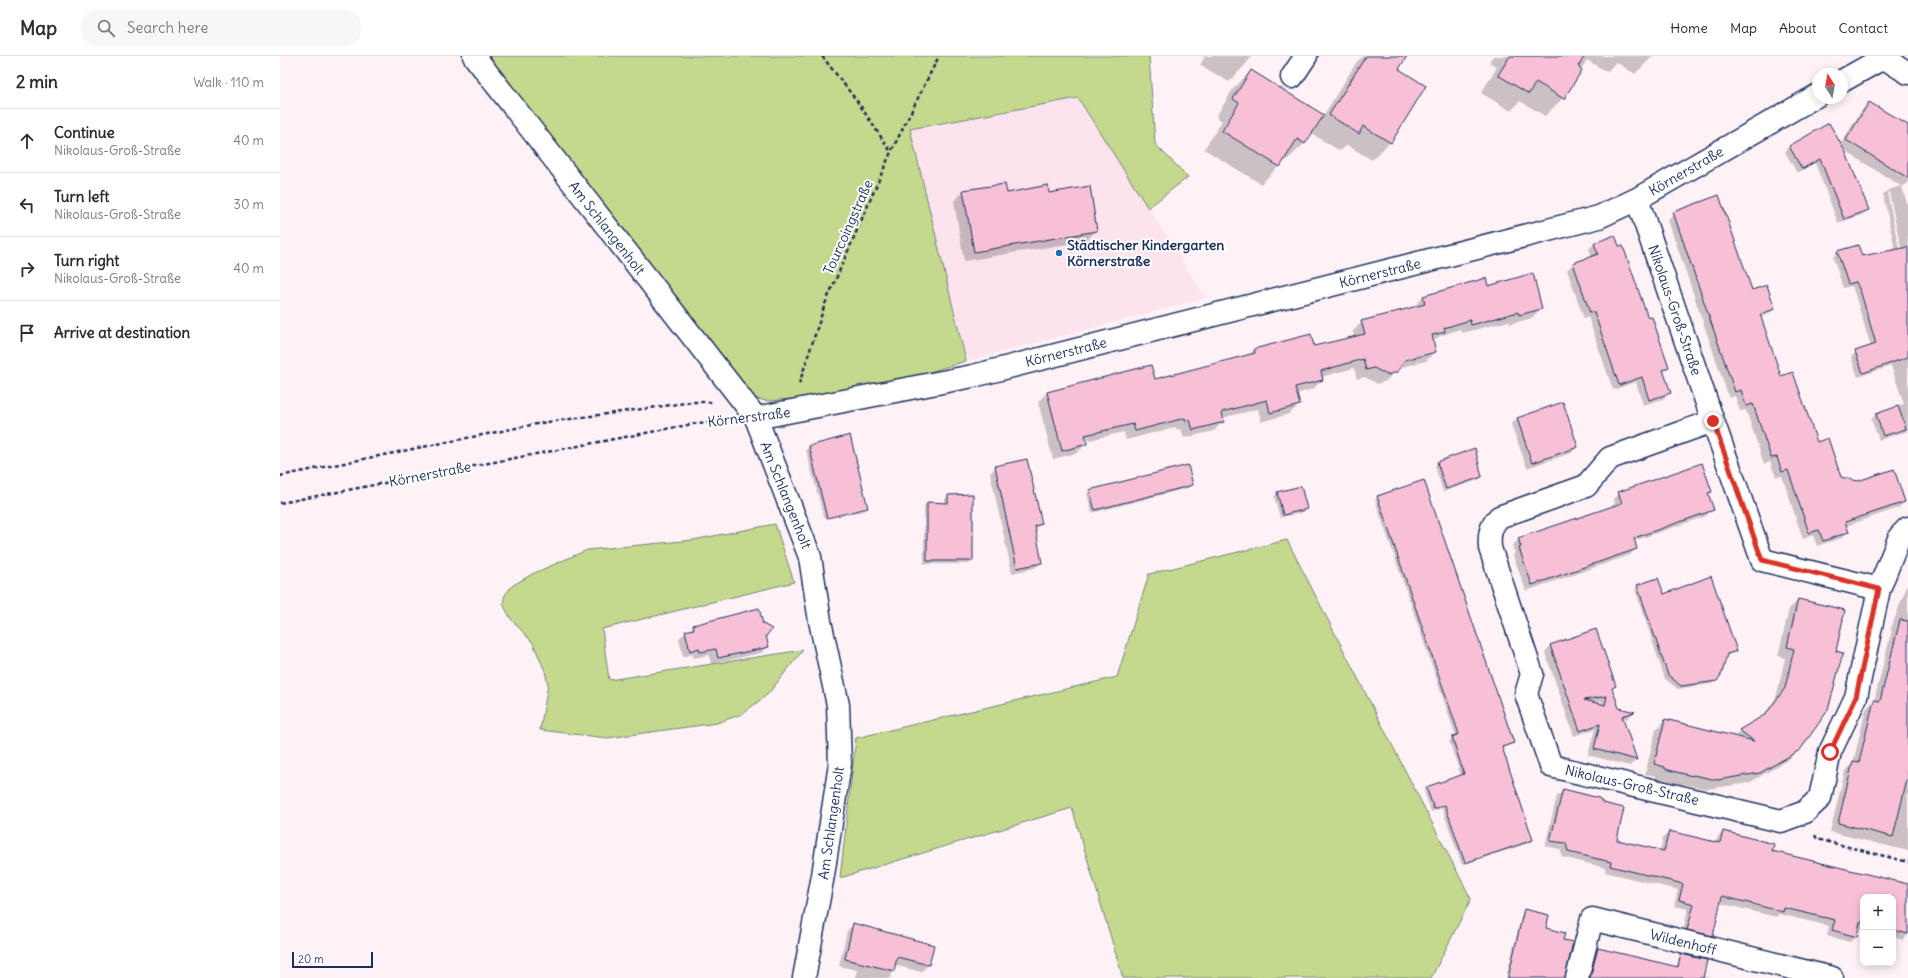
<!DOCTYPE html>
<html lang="en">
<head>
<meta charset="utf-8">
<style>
  body { margin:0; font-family:Delius,sans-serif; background:#f7f7f7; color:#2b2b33 }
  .controls { position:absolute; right:12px; bottom:12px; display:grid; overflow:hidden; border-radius:8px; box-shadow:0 2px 10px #0003 }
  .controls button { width:36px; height:36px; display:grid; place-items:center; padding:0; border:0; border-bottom:1px solid #e1e1e2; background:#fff; color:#2b2b33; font:20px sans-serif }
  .compass { position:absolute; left:1532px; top:12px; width:36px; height:36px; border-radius:50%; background:#fff; box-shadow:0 2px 10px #0003; rotate:349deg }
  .scale { position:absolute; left:12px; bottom:10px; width:81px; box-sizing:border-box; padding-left:4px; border:2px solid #1b2f5e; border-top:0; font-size:11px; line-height:14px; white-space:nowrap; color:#1b2f5e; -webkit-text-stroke:3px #fff; paint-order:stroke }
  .stop { position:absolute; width:12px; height:12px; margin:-9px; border:3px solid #d93025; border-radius:50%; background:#fff }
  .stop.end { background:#d93025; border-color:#fff; box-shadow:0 1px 4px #0008 }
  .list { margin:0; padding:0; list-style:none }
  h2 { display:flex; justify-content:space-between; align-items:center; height:52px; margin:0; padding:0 16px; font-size:17px }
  h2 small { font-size:13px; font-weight:400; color:#7c7c81 }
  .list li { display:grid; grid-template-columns:26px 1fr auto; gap:12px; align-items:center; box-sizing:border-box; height:64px; padding:0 16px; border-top:1px solid #e1e1e2 }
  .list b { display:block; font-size:15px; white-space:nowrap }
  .list p { margin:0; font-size:13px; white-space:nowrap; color:#7c7c81 }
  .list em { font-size:13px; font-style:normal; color:#7c7c81 }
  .icon { flex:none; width:22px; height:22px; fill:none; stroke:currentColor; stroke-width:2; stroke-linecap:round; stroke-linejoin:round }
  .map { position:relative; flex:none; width:1628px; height:922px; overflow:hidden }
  header { display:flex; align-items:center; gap:24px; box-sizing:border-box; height:56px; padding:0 20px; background:#fff; border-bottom:1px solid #e1e1e2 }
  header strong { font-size:19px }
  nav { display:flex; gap:22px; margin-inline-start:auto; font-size:14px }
  .search { width:280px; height:36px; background:#f7f7f7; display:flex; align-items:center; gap:10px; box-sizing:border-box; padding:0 14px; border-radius:16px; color:#7c7c81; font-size:15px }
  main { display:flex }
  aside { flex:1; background:#fff }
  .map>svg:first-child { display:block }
</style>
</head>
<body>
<header>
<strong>Map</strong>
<div class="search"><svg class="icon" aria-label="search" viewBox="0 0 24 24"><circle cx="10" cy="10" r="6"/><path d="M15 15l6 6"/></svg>Search here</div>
<nav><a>Home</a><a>Map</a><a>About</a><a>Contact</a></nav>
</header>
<main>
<aside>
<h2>2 min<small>Walk · 110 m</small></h2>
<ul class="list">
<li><svg class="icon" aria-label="ahead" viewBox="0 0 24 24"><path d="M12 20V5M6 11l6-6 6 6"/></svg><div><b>Continue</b><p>Nikolaus-Groß-Straße</p></div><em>40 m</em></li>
<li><svg class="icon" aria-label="left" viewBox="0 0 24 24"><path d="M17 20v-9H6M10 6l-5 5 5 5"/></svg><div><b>Turn left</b><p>Nikolaus-Groß-Straße</p></div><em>30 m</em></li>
<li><svg class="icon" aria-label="right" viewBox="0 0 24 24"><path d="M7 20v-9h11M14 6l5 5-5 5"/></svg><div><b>Turn right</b><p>Nikolaus-Groß-Straße</p></div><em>40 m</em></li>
<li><svg class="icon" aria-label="arrive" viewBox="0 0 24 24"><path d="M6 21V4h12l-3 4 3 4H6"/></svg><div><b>Arrive at destination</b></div></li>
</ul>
</aside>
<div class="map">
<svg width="1628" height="922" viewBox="0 0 1628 922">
  <rect width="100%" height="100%" fill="#fef2f7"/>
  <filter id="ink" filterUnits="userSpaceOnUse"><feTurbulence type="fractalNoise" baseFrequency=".025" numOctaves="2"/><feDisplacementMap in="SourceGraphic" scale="8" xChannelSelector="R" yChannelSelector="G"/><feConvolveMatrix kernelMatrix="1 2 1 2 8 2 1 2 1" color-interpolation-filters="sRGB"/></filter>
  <g filter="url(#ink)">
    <!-- built -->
    <path fill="#fce3ed" d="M798 42 926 242 686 305 630 73Z"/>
    <!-- green -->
    <path fill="#c5d98e" stroke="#708476" d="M205 0H869L875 88 908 121 868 152 798 42 630 73 686 305 599 331 567 338 487 345 468 341Z
      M495 468 514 526 322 573 329 624 523 594 488 638 462 658 437 667 327 682 260 674 268 629 265 615 253 587 231 563 225 552 223 547 225 539 232 530 252 518 307 494 413 484Z
      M1007 484 1191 843 1151 922H843L792 752 560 822 576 682 837 621 869 518Z"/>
    <!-- shadow -->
    <path fill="#0003" fill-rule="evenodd" d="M922 0H972L966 8 949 26 920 9 925 1Z
      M1083 0H1112L1118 13 1145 30 1110 86 1092 104 1067 89 1060 95 1031 77 1024 88 1006 105 1003 103 999 110 981 128 924 93 942 65 936 61 953 33 971 15 1043 60 1076 7Z
      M1213 0H1373L1355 18 1336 6 1327 16 1307 4 1283 42 1265 60 1240 45 1231 55 1201 37 1217 11 1209 6Z
      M1589 47 1628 71V127L1622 131 1628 150V375L1599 384 1591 363 1596 358 1624 348 1611 310 1578 321 1571 301 1576 296 1591 291 1576 242 1572 230 1563 232 1553 201 1558 196 1581 201 1615 194 1603 138 1608 134 1621 130 1565 95 1587 154 1582 159 1558 167 1535 107 1517 117 1505 96 1510 90 1560 89 1581 55ZM1607 136H1609L1622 197H1620Z
      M684 135 726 138H768L816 175 806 185 684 205 674 145Z
      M1394 157 1471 236 1494 253 1487 259 1480 262 1501 322 1536 388 1561 422 1624 446 1618 452 1566 470 1568 475 1561 482 1537 490 1533 479 1523 483 1502 420 1496 421 1490 406 1484 408 1466 354 1460 355 1455 340 1449 342 1388 164Z
      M1315 187 1368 264 1388 311 1383 317 1389 337 1383 343 1363 349 1356 326 1333 334 1308 261 1304 263 1287 214 1293 208 1312 201 1309 193Z
      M1205 223 1207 231 1261 252 1252 262 1230 268 1229 265 1182 277 1180 273 1160 280 1153 285 1155 295 1146 305 1118 312 1106 325 1097 328 1085 321 1077 323 1074 312 1041 321 1042 324 1033 333 1016 338 1019 349 1009 358 981 366 978 353 942 362 943 365 934 375 904 382 901 373 897 374 896 371 846 384 844 376 805 385 806 388 797 397 773 403 758 346 767 336 874 324 968 300 974 294 1030 279 1033 291 1074 282 1073 275 1082 266 1134 252V250L1143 241Z
      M1282 347 1297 391 1291 397 1247 412 1231 368 1237 363Z
      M529 391 587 452 584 455 544 464 585 454V452L544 462 526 394Z
      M1158 407 1201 421 1198 424 1163 436 1155 410Z
      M716 411 761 468 754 474 761 506 755 512 732 517 710 417Z
      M912 429 908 432 812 457 807 438 810 435Z
      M1341 436H1431L1427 439 1432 453 1426 460 1354 485 1356 492 1350 499 1246 535 1233 499 1235 497 1232 490 1239 483 1335 451 1334 442Z
      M998 437 1025 453 1022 456 1000 462 994 440Z
      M692 439V505L689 508H644V450L647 447H665V443L668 440Z
      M1098 441 1232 687 1221 693 1252 783 1249 787 1182 809 1162 752 1151 756 1144 735 1147 731 1181 720 1169 685 1176 680 1095 444Z
      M1628 527V795L1550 776 1565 715 1573 707 1586 653 1594 645 1612 574 1610 575Z
      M1358 530 1383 539 1456 595 1446 600 1436 624 1432 628 1398 633 1385 623 1355 533Z
      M1518 544 1519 693 1509 703 1469 727 1427 733 1403 728 1402 729 1376 723V720L1365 718 1376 674 1386 665 1454 681 1460 675 1482 662 1496 642 1505 602 1498 600 1509 553Z
      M414 570 485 580 488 591 481 597 431 608 429 599 413 602V598L403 601 399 582Z
      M1271 589 1335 630 1331 633 1338 653 1353 657 1348 662 1342 664 1356 704 1350 710 1308 699 1315 673 1294 680 1265 596ZM1322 646 1321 649 1314 647Z
      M1283 734 1336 785 1380 795 1383 782 1389 776 1436 787 1437 782 1443 776 1491 795 1628 829V879L1623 884 1613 881V841H1583V874L1578 873 1576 880 1570 886 1547 880 1549 870 1499 858 1496 861 1439 847 1432 879 1426 885 1402 879 1408 853 1394 850 1398 834 1325 816 1326 812 1282 801 1280 793 1265 790 1277 740Z
      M1245 854 1265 873 1282 885 1283 922H1226L1242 857Z
      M574 868 653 889 648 909 641 916 614 909 611 922H575L577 914 559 910 567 875Z
      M1318 893 1396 912 1399 902 1402 899 1422 920 1431 922H1308L1315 896Z"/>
    <!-- building -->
    <path fill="#f8c0d7" stroke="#1b2f5e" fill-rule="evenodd" d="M1086 0H1127L1119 13 1146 30 1111 87 1083 70 1079 78 1049 59Z
      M1230 0H1305L1298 10 1302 14 1284 43 1256 26 1249 38 1218 19Z
      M971 14 1044 59 1025 88 1017 83 1000 111 942 75 959 47 953 43Z
      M1589 46 1628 69V122L1566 84Z
      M1549 67 1566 97 1589 154 1564 163 1540 103 1522 113 1509 90Z
      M725 128 727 137 768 129 769 137 810 130 817 175 694 196 683 134Z
      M1439 139 1472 234 1487 229 1495 253 1480 258 1501 320 1513 316 1537 386 1548 382 1561 421 1578 425 1614 413 1625 446 1565 466 1569 476 1543 485 1539 474 1529 477 1508 414 1502 416 1497 401 1491 402 1473 348 1466 350 1461 334 1455 336 1393 156Z
      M1335 179 1339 190H1343L1368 262 1372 261 1389 311 1383 314 1391 337 1369 344 1362 321 1339 329 1314 256 1310 257 1293 207 1318 198 1314 187Z
      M1578 189 1582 200 1628 191V301L1583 317 1575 295 1596 288 1581 237 1576 226 1568 228 1557 195Z
      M1253 217 1262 253 1239 259 1238 256 1191 269 1190 264 1164 272 1165 276 1152 279 1156 296 1125 304 1117 316 1107 319 1094 312 1086 314 1083 303 1041 315 1043 324 1015 331 1020 349 990 357 987 344 942 356 944 366 913 374 910 364 906 365 905 362 855 375 853 368 805 379 807 388 782 395 767 336 871 309 875 323 975 297 974 293 1031 278 1034 290 1085 278 1081 265 1145 248 1143 240 1206 222 1208 230Z
      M1283 346 1298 391 1252 407 1237 362Z
      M1618 350 1626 373 1603 380 1596 358Z
      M570 379 588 452 547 462 529 390Z
      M1195 392 1202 421 1166 433 1157 406Z
      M747 403 762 468 755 470 762 507 737 512 715 410Z
      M1422 407 1432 436 1428 437 1434 454 1354 482 1357 493 1252 529 1239 492 1241 491 1238 482 1342 447 1338 436Z
      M908 409 913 429 815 454 809 434Z
      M1144 424 1234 687 1222 691 1253 784 1185 807 1165 749 1154 753 1146 731 1184 718 1172 681 1179 678 1097 440Z
      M1021 430 1027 453 1003 459 997 436Z
      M693 438V505H647V446L668 447V439Z
      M1431 520 1457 595 1447 598 1442 617 1437 625 1401 630 1388 619 1357 529 1378 522 1384 538Z
      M1518 543 1565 554 1556 595 1563 597 1548 654 1520 694 1480 717 1437 724 1413 719 1412 720 1385 713V711L1374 708 1385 663 1474 685 1459 674 1486 658 1505 632 1514 593 1507 591Z
      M479 552 483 568 492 573 486 580 489 591 438 602 436 593 420 596 419 592 410 595 405 575 414 573 413 569Z
      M1620 564 1628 565V720L1613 781 1558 767 1573 705 1579 706 1594 644 1600 645Z
      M1316 573 1336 630 1332 632 1339 652 1355 656 1342 660 1357 704 1314 693 1320 668 1300 675 1270 589ZM1327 640 1325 649 1304 644Z
      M1283 733 1319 742 1323 747 1344 752 1337 784 1384 795 1389 775 1440 787 1443 775 1494 788 1492 795 1628 828V878L1613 874V841H1583V867L1580 866 1577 881 1552 874 1555 864 1504 852 1503 856 1442 840 1433 880 1407 874 1414 848 1399 844 1403 828 1330 810 1331 806 1288 796 1286 787 1270 785Z
      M1244 853 1269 859 1266 872 1285 877 1283 884 1293 886 1285 922H1228Z
      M573 867 654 889 649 909 617 901 614 915 565 903Z
      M1318 892 1398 911 1401 898 1427 904 1423 922H1310Z"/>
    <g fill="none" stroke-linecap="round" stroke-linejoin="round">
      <!-- minor casing -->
      <g stroke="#1b2f5e" stroke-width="25">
        <path id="minor" d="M194 0 476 362 530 501 540 565 558 649 560 708 543 819 524 922
          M1601 0 1628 17
          M1012 21 1026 0
          M1562 25 1603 2
          M1357 143 1433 365 1330 402 1306 430 1219 461C1210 471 1209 479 1210 492L1252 618 1246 638 1271 710 1501 765 1525 756 1540 742 1550 696 1576 641 1599 533 1620 480 1628 472
          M476 362 693 320 1319 161 1357 143 1538 39
          M1433 365 1482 504 1599 533
          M1297 922 1312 863 1552 922"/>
      </g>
      <!-- path -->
      <path stroke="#1b2f5e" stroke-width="2.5" stroke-dasharray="4 3" stroke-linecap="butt" d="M542 0 577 45 611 96
        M519 328 545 248 611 96 659 0
        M0 420 261 367 413 346H432
        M0 447 418 367 446 365
        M1535 779 1537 783 1628 806"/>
      <!-- minor -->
      <use href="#minor" stroke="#fff" stroke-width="22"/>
    </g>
  </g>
  <g fill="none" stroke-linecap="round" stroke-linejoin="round" filter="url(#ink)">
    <!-- route -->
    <path stroke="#d93025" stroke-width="5" d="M1433 365 1482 504 1599 533 1576 641 1550 696"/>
  </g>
  <!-- markers -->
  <circle fill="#1f6fb2" stroke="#fff" stroke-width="1.5" cx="779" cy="197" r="4"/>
  <g text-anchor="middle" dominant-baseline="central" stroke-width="4" stroke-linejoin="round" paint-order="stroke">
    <!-- street labels -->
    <g font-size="14" fill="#1b2f5e" stroke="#fff">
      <text transform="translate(1406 115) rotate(-30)">Körnerstraße</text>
      <text transform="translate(568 171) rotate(-66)">Tourcoingstraße</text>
      <text transform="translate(327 172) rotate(52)">Am Schlangenholt</text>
      <text transform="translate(1100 217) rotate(-14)">Körnerstraße</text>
      <text transform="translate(1395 254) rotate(71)">Nikolaus-Groß-Straße</text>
      <text transform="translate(786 296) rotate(-14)">Körnerstraße</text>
      <text transform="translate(469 361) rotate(-7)">Körnerstraße</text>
      <text transform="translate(150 418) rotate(-11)">Körnerstraße</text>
      <text transform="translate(506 439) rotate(68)">Am Schlangenholt</text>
      <text transform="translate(1352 729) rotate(13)">Nikolaus-Groß-Straße</text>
      <text transform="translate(551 767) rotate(-82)">Am Schlangenholt</text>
      <text transform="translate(1403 886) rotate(14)">Wildenhoff</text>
    </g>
    <!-- poi labels -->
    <g font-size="14" font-weight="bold" fill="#1b2f5e" stroke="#fff" text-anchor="start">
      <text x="787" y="189">Städtischer Kindergarten<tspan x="787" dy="16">Körnerstraße</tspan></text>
    </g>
  </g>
</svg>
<div class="controls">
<button>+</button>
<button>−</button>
</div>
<svg class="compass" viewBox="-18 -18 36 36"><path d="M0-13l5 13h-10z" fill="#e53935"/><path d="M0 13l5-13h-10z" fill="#7c7c81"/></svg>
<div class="scale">20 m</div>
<div class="stop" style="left:1550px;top:696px"></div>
<div class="stop end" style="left:1433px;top:365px"></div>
</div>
</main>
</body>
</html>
